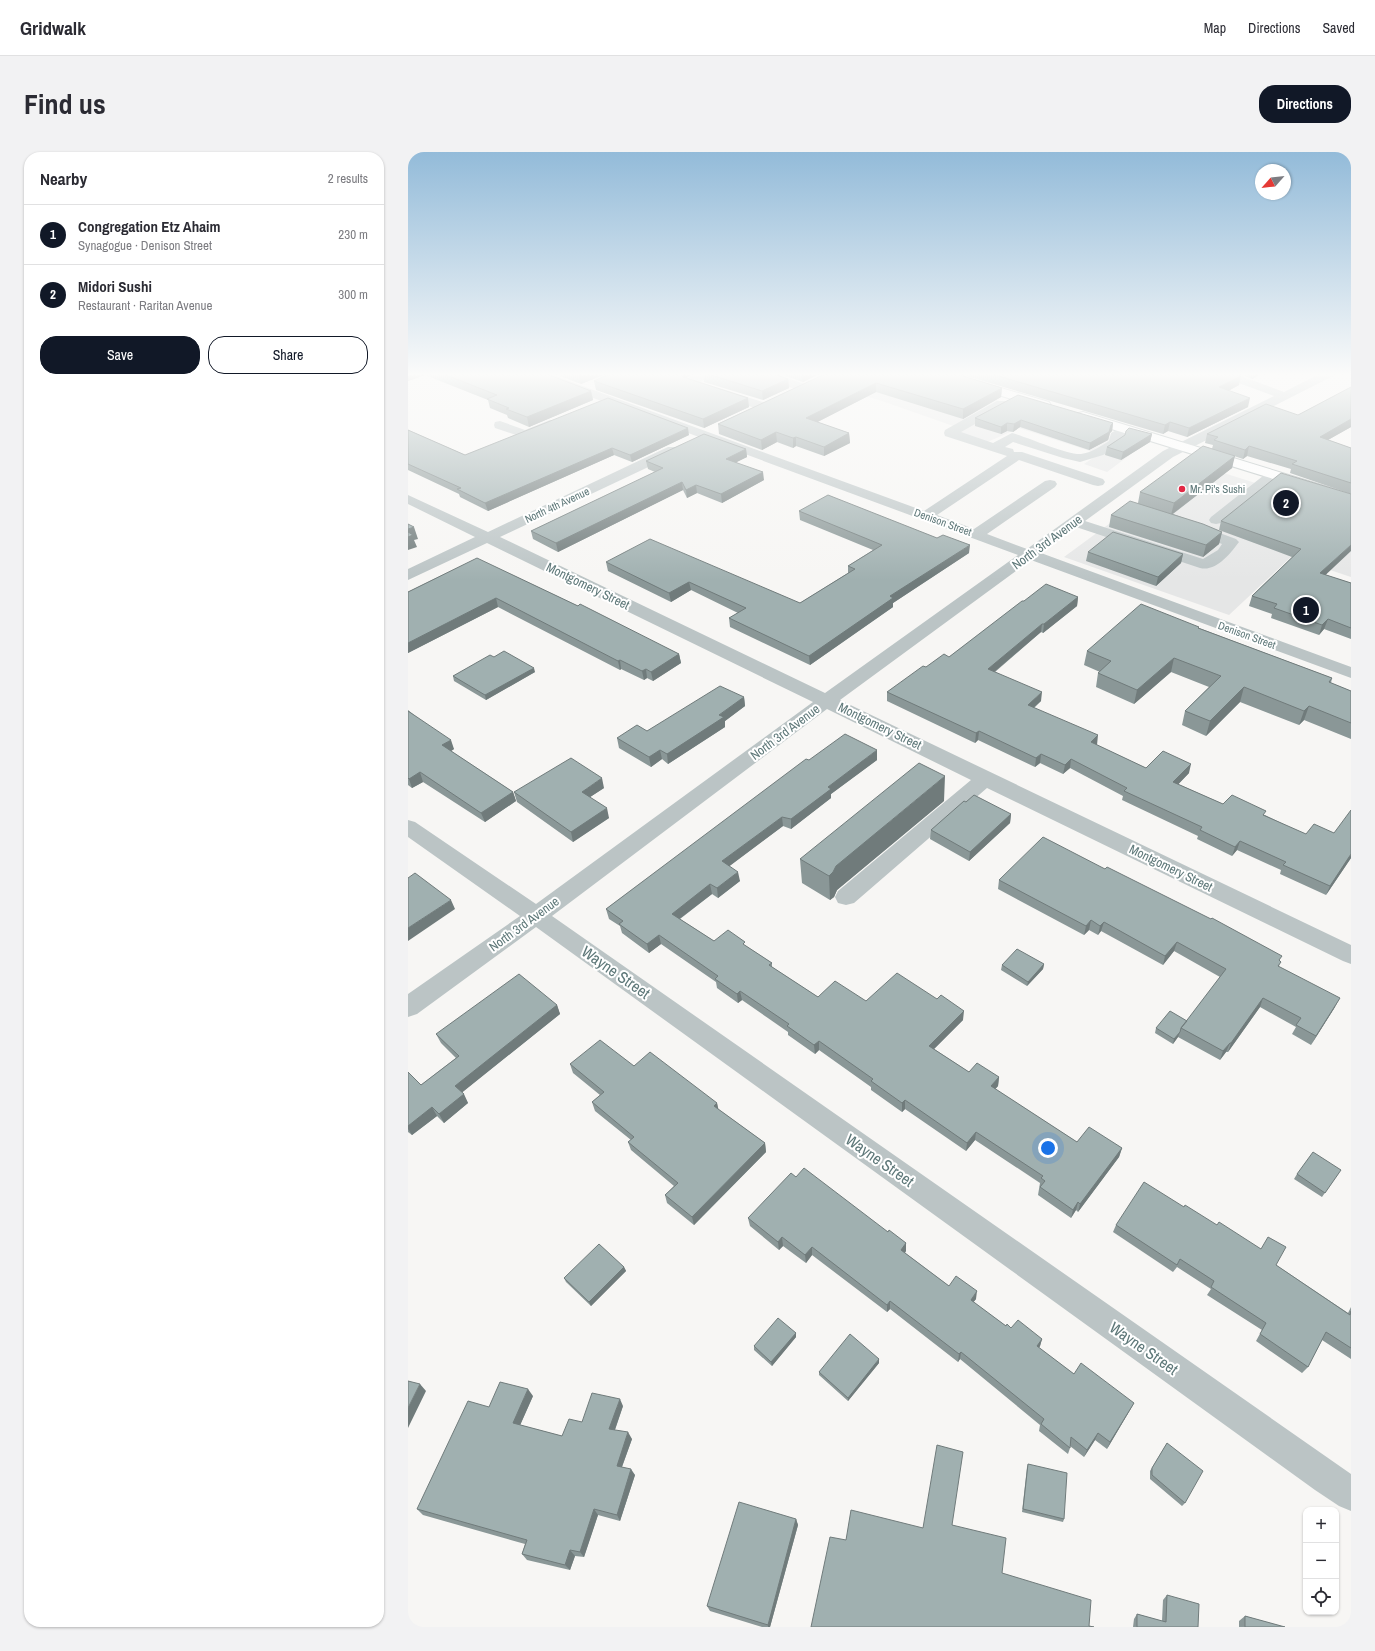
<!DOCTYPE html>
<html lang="en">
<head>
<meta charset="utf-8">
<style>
  body { margin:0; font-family:"Archivo Narrow",sans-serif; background:#f2f2f3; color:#2b2b33 }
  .controls { position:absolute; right:12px; bottom:12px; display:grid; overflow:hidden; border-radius:8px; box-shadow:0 1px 3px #0004 }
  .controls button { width:36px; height:36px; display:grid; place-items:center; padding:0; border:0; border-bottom:1px solid #e1e1e2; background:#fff; color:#2b2b33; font:20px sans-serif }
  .compass { position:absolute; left:847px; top:12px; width:36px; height:36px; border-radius:50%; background:#fff; box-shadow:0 1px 3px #0004; rotate:243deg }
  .you { position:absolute; left:640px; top:996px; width:14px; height:14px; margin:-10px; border:3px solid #fff; border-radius:50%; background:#1a73e8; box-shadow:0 0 0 6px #1a73e833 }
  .badge { display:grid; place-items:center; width:26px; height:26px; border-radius:50%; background:#111827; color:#fff; font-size:13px; font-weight:700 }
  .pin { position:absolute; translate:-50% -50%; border:2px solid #fff; box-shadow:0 1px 4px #0006 }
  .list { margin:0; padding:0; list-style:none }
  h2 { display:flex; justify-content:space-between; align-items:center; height:52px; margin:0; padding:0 16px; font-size:17px }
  h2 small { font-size:13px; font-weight:400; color:#7c7c81 }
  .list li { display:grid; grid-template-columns:26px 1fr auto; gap:12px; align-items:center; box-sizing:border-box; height:60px; padding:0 16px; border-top:1px solid #e1e1e2 }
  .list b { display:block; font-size:15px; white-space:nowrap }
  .list p { margin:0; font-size:13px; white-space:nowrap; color:#7c7c81 }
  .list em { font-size:13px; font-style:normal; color:#7c7c81 }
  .actions { display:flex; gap:8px; padding:12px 16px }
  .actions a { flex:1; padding:9px 0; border:1px solid #111827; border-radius:16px; text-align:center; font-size:14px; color:#111827 }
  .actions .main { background:#111827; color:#fff }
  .icon { flex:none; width:22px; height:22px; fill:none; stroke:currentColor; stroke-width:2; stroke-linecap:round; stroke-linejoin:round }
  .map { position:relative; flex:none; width:943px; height:1475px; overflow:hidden; border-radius:16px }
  header { display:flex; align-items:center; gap:24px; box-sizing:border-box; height:56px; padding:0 20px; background:#fff; border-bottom:1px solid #e1e1e2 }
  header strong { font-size:19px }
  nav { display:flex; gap:22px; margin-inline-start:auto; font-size:14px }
  .intro { display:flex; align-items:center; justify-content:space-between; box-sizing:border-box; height:96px; padding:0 24px }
  h1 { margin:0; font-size:28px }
  .button { padding:10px 18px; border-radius:16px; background:#111827; color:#fff; font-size:14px; font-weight:700 }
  main { display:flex; gap:24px; padding:0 24px }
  aside { flex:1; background:#fff; border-radius:16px; box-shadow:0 1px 3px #0004 }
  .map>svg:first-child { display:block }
</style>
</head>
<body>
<header>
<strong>Gridwalk</strong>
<nav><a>Map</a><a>Directions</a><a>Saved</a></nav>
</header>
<div class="intro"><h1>Find us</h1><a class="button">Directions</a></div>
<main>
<aside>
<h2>Nearby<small>2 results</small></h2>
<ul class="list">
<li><span class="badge">1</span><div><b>Congregation Etz Ahaim</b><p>Synagogue · Denison Street</p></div><em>230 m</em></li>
<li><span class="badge">2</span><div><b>Midori Sushi</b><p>Restaurant · Raritan Avenue</p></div><em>300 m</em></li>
</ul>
<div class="actions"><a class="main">Save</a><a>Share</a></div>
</aside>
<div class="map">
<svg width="943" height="1475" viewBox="0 0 943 1475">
  <rect width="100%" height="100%" fill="#f7f6f4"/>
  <!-- built -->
  <path fill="#e5e6e6" d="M427 235 582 246 734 294 699 320 676 312 691 302 611 276 575 292 542 281 551 276 474 249Z
    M784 311 943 361V425L883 405 821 463 656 405Z"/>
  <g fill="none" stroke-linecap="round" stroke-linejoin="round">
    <!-- major casing -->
    <g stroke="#afb9b9" stroke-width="2">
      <path id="major" d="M523 221H542L641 250 643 253 641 256H633L525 223Z
        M675 260 943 342V351L671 267 669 264 671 261Z"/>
    </g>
    <!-- minor -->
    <path fill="#bbc4c5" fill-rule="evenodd" d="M121 221H139L516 359 599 304 537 284 536 281 537 278 589 249H597L599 252 597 255 553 280 585 291 604 281C620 285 659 303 673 302 683 301 693 294 701 289L703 281 714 275H724L725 278 715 286V290L708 296 695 303 672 310 655 306 605 290 597 295 605 297 606 300H614L695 327 697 330 695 333 690 334 685 333 611 308 529 363 566 377 637 329 642 328 647 329 649 332 647 335 579 382 619 397 755 299 866 244 809 223 807 221H825L876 240 913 221H929L927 223 765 305 677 369 795 407 810 398 814 392 780 379 778 376 780 373 785 372 790 373 828 387 831 390C822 402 808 420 792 416L668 375 633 401 943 515V526L623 408 432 548 943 793V812L935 809 579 636 446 751 438 753 430 751 427 745 430 739 563 628 419 557 144 764 943 1322V1359L931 1354 907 1338 128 775 9 862 0 865V842L112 764 0 685V668L7 670 128 752 405 550 79 391 0 428V417L67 385 0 352V343L80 380 260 295H270L272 298 270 301 92 385 417 541 610 403 123 223Z
      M291 221H307L305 223 292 230 361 252 363 255 361 258H353L277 233 275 230 277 227Z
      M325 221H363L400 233 402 236 400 239 396 240 352 225H331Z
      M142 268 147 269 148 272 147 275 117 286 87 276 86 273 87 270 92 269 117 278Z
      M865 319 870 320 872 323 870 326 813 371 808 372 803 371 801 368 803 365 860 320Z"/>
    <!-- major -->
    <use href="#major" fill="#fff" fill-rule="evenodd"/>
  </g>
  <!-- wall -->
  <path fill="#8a9797" d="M0 221H136L183 239 185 248 121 275 100 266 99 263 82 256 80 248 17 223 0 229Z
    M144 221H200L173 232Z
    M295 221H363L380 227 381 236 355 248 296 230Z
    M368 221H413L395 230Z
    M419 221 594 236 593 245 555 267 468 240 409 270 441 281 442 291 416 304 388 294 385 296 369 290 354 298 311 282 310 272Z
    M548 221H827L831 233 820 239 840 255 779 285 760 279 755 282Z
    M830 221H855L844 227Z
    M285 222 278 226 341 255 296 276 188 238 186 229Z
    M943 235V275L920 288 943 296V342L882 321 883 317 839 304 835 307 826 304 824 316 765 362 814 380 811 392 795 405 701 375 703 363 730 351 732 340 804 297 805 293 797 291 799 282 890 263Z
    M567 266 705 271 704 279 702 281 700 288 681 298 612 275 605 280 599 279 593 282 567 274Z
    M0 278 57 303 281 283 224 310 206 303 80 359 52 345 51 342 0 318Z
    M744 282 742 290 713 308 697 303 699 295 717 283Z
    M338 297 339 305 328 310 356 328 314 351 289 341 279 346 275 338 150 400 125 387 123 379 247 320 240 317 238 309Z
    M943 342 918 423 943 431V487L916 477 911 483 863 466 864 462 841 454 844 444 884 405 811 378 813 369Z
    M391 359 561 401 485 451V455L402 513 322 475 321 466 330 461 283 438 263 450 200 419 198 410 392 451 440 421V414L465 398 392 368Z
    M680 400 775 402 773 411 748 434 678 409Z
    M69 406 271 502 273 511 245 529 239 526 236 528 213 517 212 518 90 455 0 501V440Z
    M670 445 669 454 635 481 633 480 587 520 633 549 626 556 689 593 738 616 781 621 770 632 815 652 857 663 943 706 918 743 872 722 873 718 829 698 824 704 789 687 790 684 714 648 715 644 662 616 655 622 632 611 627 615 570 588 567 591 479 549V540L518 515 541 505 616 449Z
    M791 475V476L924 526 923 531 943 539V587L896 568 891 573 832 550 798 584 774 573 777 559 801 535 763 520 726 552 688 535 690 521 692 520 676 513 679 499Z
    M86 505 127 520 78 548 46 529 45 524Z
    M336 545 337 554 317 569V575L260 612 254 607 243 615 211 596 209 586 239 579Z
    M0 558 46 597 43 599 105 640 108 649 77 670 15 630 4 636 0 633Z
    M401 608H469L423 642V646L383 677 375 674 321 714 332 729 310 746 304 742 272 767 306 789 338 794 364 811V815L410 845 458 849 555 868 526 897 561 920 591 925 590 934 587 937 669 990 714 996 711 1005 670 1060 668 1058 663 1066 630 1043 632 1031 567 988 558 999 497 957 494 960 463 938V935L411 898 407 902 380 883V880L334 848 330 851 309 836 308 830 253 792 241 801 214 781 212 774 201 767 198 757Z
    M196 636 182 645 201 666 165 690 109 650 106 640Z
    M536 649 429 738 426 745 422 748 394 731 392 707Z
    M558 650 603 662 602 671 561 709 522 687 523 678Z
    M591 728 872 809 871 815 927 855 903 893 884 882 888 875 852 855 820 900H818L812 908 770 885 765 892 747 881 748 876 779 869 812 825 766 799 755 813 693 779 690 783 681 778 676 783 590 737Z
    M636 812 635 817 619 834 593 818 594 813Z
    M149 853 152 862 54 940 60 951 36 971 29 964 4 983 0 980V920L13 933 48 906 33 891 28 882Z
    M162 912 226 914 309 951 310 957 357 991 358 1000 286 1073 259 1051 257 1043 266 1034 223 998 220 990 223 988 187 959 184 950 192 943 165 921Z
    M889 1022H930L914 1045 886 1027Z
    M388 1025 498 1091V1099L497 1101 541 1134 568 1147 565 1150 598 1174 634 1187 632 1194 631 1196 666 1222 726 1251 722 1258 699 1297 687 1288 676 1305 662 1294V1296L660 1302 631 1279 632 1273 552 1207 550 1210 482 1157 479 1160 404 1103 398 1111 375 1094 371 1098 342 1074 340 1066Z
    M776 1055 868 1113 940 1161 943 1155V1207L914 1188 900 1215 894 1221 848 1189 854 1178 799 1143 803 1137 769 1115 765 1120 705 1080 708 1073Z
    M216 1115 218 1119 183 1154 158 1130 156 1126Z
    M388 1181V1185L364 1214 346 1198V1194Z
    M471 1211 440 1249 411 1223V1220Z
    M125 1244 112 1273 154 1284 174 1270 215 1254 207 1278 224 1287 214 1315 227 1323 212 1369 190 1363 176 1405 167 1404 162 1418 119 1408 114 1402 117 1392 15 1363 9 1357 81 1255Z
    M759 1291 777 1351 774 1354 742 1327V1319Z
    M620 1312 656 1367 655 1370 614 1360 619 1315Z
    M388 1367 390 1373 362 1475H354L302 1459 299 1454Z
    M759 1443 790 1475H725L726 1467 729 1462 754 1469 755 1448Z
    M837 1464 877 1475H831V1469Z"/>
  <!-- shaded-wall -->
  <path fill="#707b7b" d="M0 221H17V223L0 229Z
    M176 221H200L173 232 171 223Z
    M273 221H290L285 222 274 229Z
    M394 221H413L395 230Z
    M846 221H855L844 227Z
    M833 224 831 233 809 245 811 235Z
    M380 227 381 236 355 248 354 239Z
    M468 231V240L398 276V266Z
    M594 236 593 245 555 267V257Z
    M183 239 185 248 121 275 119 265Z
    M340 246 341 255 296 276 295 267Z
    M842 246 840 255 779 285 781 276Z
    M943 267V275L909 294 912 285Z
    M613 268 612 275 605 280 606 272Z
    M762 270 760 279 755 282 757 273Z
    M599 271V279L593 282V275Z
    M705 271 704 279 702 281 700 288 681 298 682 291Z
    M280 276 281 283 224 310 222 303Z
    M368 280 369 290 354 298 353 288Z
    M441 281 442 291 416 304V295Z
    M744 282 742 290 713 308 715 300Z
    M388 285V294L385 296V286Z
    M841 294 839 304 835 307 837 298Z
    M204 296 206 303 80 359 77 351Z
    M338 297 339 305 319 315 318 307Z
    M827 304 824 316 763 363 766 351Z
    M355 320 356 328 314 351 313 342Z
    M274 330 275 338 150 400 148 391Z
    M288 333 289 341 279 346 278 338Z
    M6 375 10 387 6 388 9 395 0 398V377Z
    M814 380 811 392 795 405 798 393Z
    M562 393 561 401 485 451V455L402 513 401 504 482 444Z
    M943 393V399L909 431 912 421Z
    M775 402 773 411 748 434 750 425Z
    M281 430 283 438 263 450 261 441Z
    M670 445 669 454 635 481 636 472Z
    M88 446 90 455 0 501V491Z
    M920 467 916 477 911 483 914 473Z
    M634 472 633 480 579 526 580 517Z
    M271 502 273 511 245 529 243 520Z
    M766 506 763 520 726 552 729 538Z
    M212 508 213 517 212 518 210 509Z
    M126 516 127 520 78 548 77 543Z
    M238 517 239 526 236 528 234 519Z
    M836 535 832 550 798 584 802 569Z
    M634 540 633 549 618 562 620 553Z
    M336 545 337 554 317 569V575L260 612 259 602Z
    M901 554 896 568 891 573 896 559Z
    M571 579 570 588 567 591 568 581Z
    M690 583 689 593 681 599 683 590Z
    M43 588 46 597 37 603 34 593Z
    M252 598 254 607 243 615 241 605Z
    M469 598V608L423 642V646L383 677V667L420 635Z
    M633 602 632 611 627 615 628 606Z
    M663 607 662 616 655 622 657 613Z
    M783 612 781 621 763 640 765 630Z
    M12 620 15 630 4 636 1 627Z
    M537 624 536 649 429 738 426 745 422 748 421 724 428 714Z
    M194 626 196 636 176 649 174 640Z
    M105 640 108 649 77 670 73 661Z
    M199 656 201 666 165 690 163 680Z
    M603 662 602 671 561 709 562 700Z
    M374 665 375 674 315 719 314 709Z
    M832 689 829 698 824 704 827 695Z
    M943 702V706L918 743 922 734Z
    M330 720 332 729 310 746 309 736Z
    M302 732 304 742 266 771 264 762Z
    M43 748 47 757 0 789V776Z
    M683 768 681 778 676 783 678 774Z
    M696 770 693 779 690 783 692 774Z
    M251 783 253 792 241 801 239 792Z
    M769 790 766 799 755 813 757 804Z
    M636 812 635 817 619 834 620 830Z
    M332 839 334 848 330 851 329 842Z
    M855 846 852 855 820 900 823 891Z
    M932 846 927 855 903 893 908 884Z
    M149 853 152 862 51 943 47 934Z
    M556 859 555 868 520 903 521 894Z
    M772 880 770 885 765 892 766 887Z
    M411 889V898L407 902 406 893Z
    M822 891 818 900 812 908 815 899Z
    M591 925 590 934 582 943 583 934Z
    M56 942 60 951 36 971 31 962Z
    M497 948V957L494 960V951Z
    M309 951 311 960 306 954Z
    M24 955 29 964 4 983 0 977V974Z
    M568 980 567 988 558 999 559 991Z
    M357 991 358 1000 286 1073 284 1065Z
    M714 996 711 1005 670 1060 672 1052Z
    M670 1050 668 1058 663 1066 665 1058Z
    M374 1085 375 1094 371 1098 370 1090Z
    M498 1091V1099L492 1106 493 1098Z
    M404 1095V1103L398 1111 397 1103Z
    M216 1115 218 1119 183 1154 181 1150Z
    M569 1139 568 1147 561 1156 563 1148Z
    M482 1149V1157L479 1160V1153Z
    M388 1181V1185L364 1214 363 1210Z
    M634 1187 632 1194 627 1202 629 1194Z
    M553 1200 552 1207 550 1210 551 1202Z
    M471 1207V1211L440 1249V1246Z
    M12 1232 18 1239 0 1276V1256Z
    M120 1237 125 1244 110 1278 105 1271Z
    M212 1247 215 1254 205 1283 201 1277Z
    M726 1251 722 1258 699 1297 702 1290Z
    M220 1280 224 1287 212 1320 209 1314Z
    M690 1281 687 1288 676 1305 679 1298Z
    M223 1317 227 1323 212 1369 209 1363Z
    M186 1357 190 1363 176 1405 172 1400Z
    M388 1367 390 1373 362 1475H360V1473Z
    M162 1398 167 1404 162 1418 157 1413Z"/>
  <!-- building -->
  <path fill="#a0b0b0" stroke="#707b7b" d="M33 221H136L183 239 119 265 98 257 101 256 79 247 89 243Z
    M166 221H176L171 223Z
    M204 221H273L275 225 340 246 295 267 186 229Z
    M297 221H363L380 227 354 239Z
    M419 221H545L594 236 555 257 468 231 398 266 441 281 416 295 388 285 385 286 368 280 353 288 310 272Z
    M580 221H827L833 224 811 235 842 246 781 276 762 270 757 273Z
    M943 235V267L912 285 943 296V331L884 312 889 309 841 294 837 298 806 288 810 285 799 282 858 252 890 263Z
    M610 243 705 271 703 273 701 280 682 291 613 268 606 272 599 271 593 275 567 266Z
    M200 246 280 276 222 303 204 296 77 351 49 337 53 336 0 312V278L57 303Z
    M721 276 744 282 715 300 699 295 717 283 718 279Z
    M296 282 338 297 318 307 355 320 313 342 288 333 278 338 274 330 148 391 123 379 255 316 238 309Z
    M795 294 827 304 766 351 732 340Z
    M873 321 943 342V393L912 421 943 431V476L920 467 914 473 866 456 869 452 844 444 893 397 813 369Z
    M420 343 529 386 535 383 562 393 482 444 485 446 401 504 321 466 338 456 281 430 261 441 198 410 242 387 392 451 447 417 440 414 474 393 391 359Z
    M722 349 795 372 814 380 798 393 703 363Z
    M0 372 6 375 0 377Z
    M0 380 5 383 0 385Z
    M705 380 775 402 750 425 680 400Z
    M69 406 170 454 172 452 271 502 243 520 238 517 234 519 212 508 210 509 88 446 0 491V440Z
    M638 432 670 445 636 472H634L580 517 634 540 620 553 690 583 683 590 738 616 755 599 783 612 765 630 815 652 824 643 858 659 855 663 898 682 906 672 926 681 943 658V702L922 734 875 713 878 710 832 689 827 695 792 678 794 675 716 639 719 636 663 607 657 613 633 602 628 606 571 579 568 581 479 540 515 514 518 515 536 502 541 505 614 449H616Z
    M733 452 791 475 790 476 924 526 921 530 943 539V571L901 554 896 559 836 535 802 569 777 559 813 524 766 506 729 538 690 521 703 509 679 499Z
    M96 499 126 516 77 543 45 524 82 503 86 505Z
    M312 534 336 545 311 563 316 565 259 602 252 598 241 605 209 586 229 573 239 579Z
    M0 559 43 588 34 593 105 640 73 661 12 620 1 627 0 626Z
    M437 582 469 598 420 635 423 637 383 667 374 665 314 709 330 720 309 736 302 732 264 762 306 789 320 778 337 790 335 792 364 811 361 813 410 845 427 829 458 849 489 821 529 847 533 843 556 859 521 894 561 920 569 911 591 925 583 934 669 990 681 975 714 996 672 1052 670 1050 665 1058 632 1035 637 1029 633 1026 635 1024 568 980 559 991 497 948 494 951 463 929 465 927 411 889 406 893 379 874 381 872 332 839 329 842 307 827 310 824 251 783 239 792 211 772 215 769 198 757 398 607 401 608Z
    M163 606 194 626 174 640 199 656 163 680 106 640Z
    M511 611 537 624 428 714 425 720 421 724 392 707Z
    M566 643 603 662 562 700 523 678 556 649 558 650Z
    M635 685 697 717 699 715 803 767 804 766 874 804 871 808 873 810 870 814 932 846 908 884 888 873 893 866 855 846 823 891H822L815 899 773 876 818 817 769 790 757 804 696 770 692 774 683 768 678 774 591 728Z
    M7 721 43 748 0 776V726Z
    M609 797 636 812 620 830 594 813Z
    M111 822 149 853 47 934 56 942 31 962 24 955 0 974V920L13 933 51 904 28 882Z
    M762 859 779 869 773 876 772 880 766 887 748 876Z
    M192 888 226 914 242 900 309 951 306 954 357 991 284 1065 257 1043 270 1031 220 990 226 985 184 950 196 940 162 912Z
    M905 1000 933 1018 917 1041 889 1022Z
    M396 1016 480 1080 481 1078 498 1091 493 1098 541 1134 548 1124 569 1139 563 1148 598 1174 599 1172 603 1176 610 1168 634 1187 629 1194 666 1222 673 1211 726 1251 702 1290 690 1281 679 1298 663 1285 662 1296 633 1272 636 1267 553 1200 551 1202 482 1149 479 1153 404 1095 397 1103 374 1085 370 1090 340 1066 383 1021 388 1025Z
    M736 1030 776 1055 777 1053 809 1073 811 1070 853 1097 860 1085 878 1095 868 1113 942 1163 943 1159V1196L918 1180 900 1215 852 1182 858 1171 803 1135 806 1129 772 1107 769 1113 708 1073Z
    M191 1092 216 1115 181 1150 156 1126Z
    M370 1166 388 1181 363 1210 346 1194Z
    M442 1182 471 1207 440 1246 411 1220Z
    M0 1229 12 1232 0 1256Z
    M92 1230 120 1237 105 1271 154 1284 161 1267 174 1270 184 1241 212 1247 201 1277 220 1280 209 1314 223 1317 209 1363 186 1357 172 1400 162 1398 157 1413 114 1402 119 1388 9 1357 60 1249 81 1255Z
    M759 1291 795 1319 777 1351 744 1323V1316Z
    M529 1293 555 1300 544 1373 598 1386 594 1421 683 1448 681 1474 686 1475H403L422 1385 438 1388 443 1358 515 1376Z
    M620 1312 659 1321 656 1367 615 1357Z
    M331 1350 388 1367 360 1473 299 1454Z
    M759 1443 791 1452 790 1475H729V1462L758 1470Z
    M837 1464 877 1475H837Z"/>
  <!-- sky -->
  <linearGradient id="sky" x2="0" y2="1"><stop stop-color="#93bbd9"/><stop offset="0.52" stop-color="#fbfbfa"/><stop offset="1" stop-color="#fbfbfa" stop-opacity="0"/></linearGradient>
  <rect width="943" height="428" fill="url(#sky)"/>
  <!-- markers -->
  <circle fill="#e22945" stroke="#fff" stroke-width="1.5" cx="774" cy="337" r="4"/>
  <g text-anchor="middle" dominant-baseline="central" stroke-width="4" stroke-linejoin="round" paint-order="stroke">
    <!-- far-poi labels -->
    <g font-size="11" fill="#5e7879" stroke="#fff" text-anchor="start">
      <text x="782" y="337">Mr. Pi's Sushi</text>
    </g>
    <!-- far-street labels -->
    <g font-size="11" fill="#5e7879" stroke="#fff">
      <text transform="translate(149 353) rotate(-25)">North 4th Avenue</text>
      <text transform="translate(535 370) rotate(20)">Denison Street</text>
      <text transform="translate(839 483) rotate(20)">Denison Street</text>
    </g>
    <!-- street labels -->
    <g font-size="13" fill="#5e7879" stroke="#fff">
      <text transform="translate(639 390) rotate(-36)">North 3rd Avenue</text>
      <text transform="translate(180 434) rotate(26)">Montgomery Street</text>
      <text transform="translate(472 574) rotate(26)">Montgomery Street</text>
      <text transform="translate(377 580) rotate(-37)">North 3rd Avenue</text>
      <text transform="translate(763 716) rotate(26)">Montgomery Street</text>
      <text transform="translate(116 772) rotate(-36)">North 3rd Avenue</text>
    </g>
    <!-- near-street labels -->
    <g font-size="16" fill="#5e7879" stroke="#fff">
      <text transform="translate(208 820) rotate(35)">Wayne Street</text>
      <text transform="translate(472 1008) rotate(35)">Wayne Street</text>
      <text transform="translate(736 1196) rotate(35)">Wayne Street</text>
    </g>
  </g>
</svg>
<div class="controls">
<button>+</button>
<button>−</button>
<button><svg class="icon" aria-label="locate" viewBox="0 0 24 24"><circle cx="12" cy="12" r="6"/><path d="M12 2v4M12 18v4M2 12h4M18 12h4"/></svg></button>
</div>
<svg class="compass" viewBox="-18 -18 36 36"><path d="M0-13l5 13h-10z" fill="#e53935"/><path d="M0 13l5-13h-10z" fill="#7c7c81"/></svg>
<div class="you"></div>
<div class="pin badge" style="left:898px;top:458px">1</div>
<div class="pin badge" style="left:878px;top:351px">2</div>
</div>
</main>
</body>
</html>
